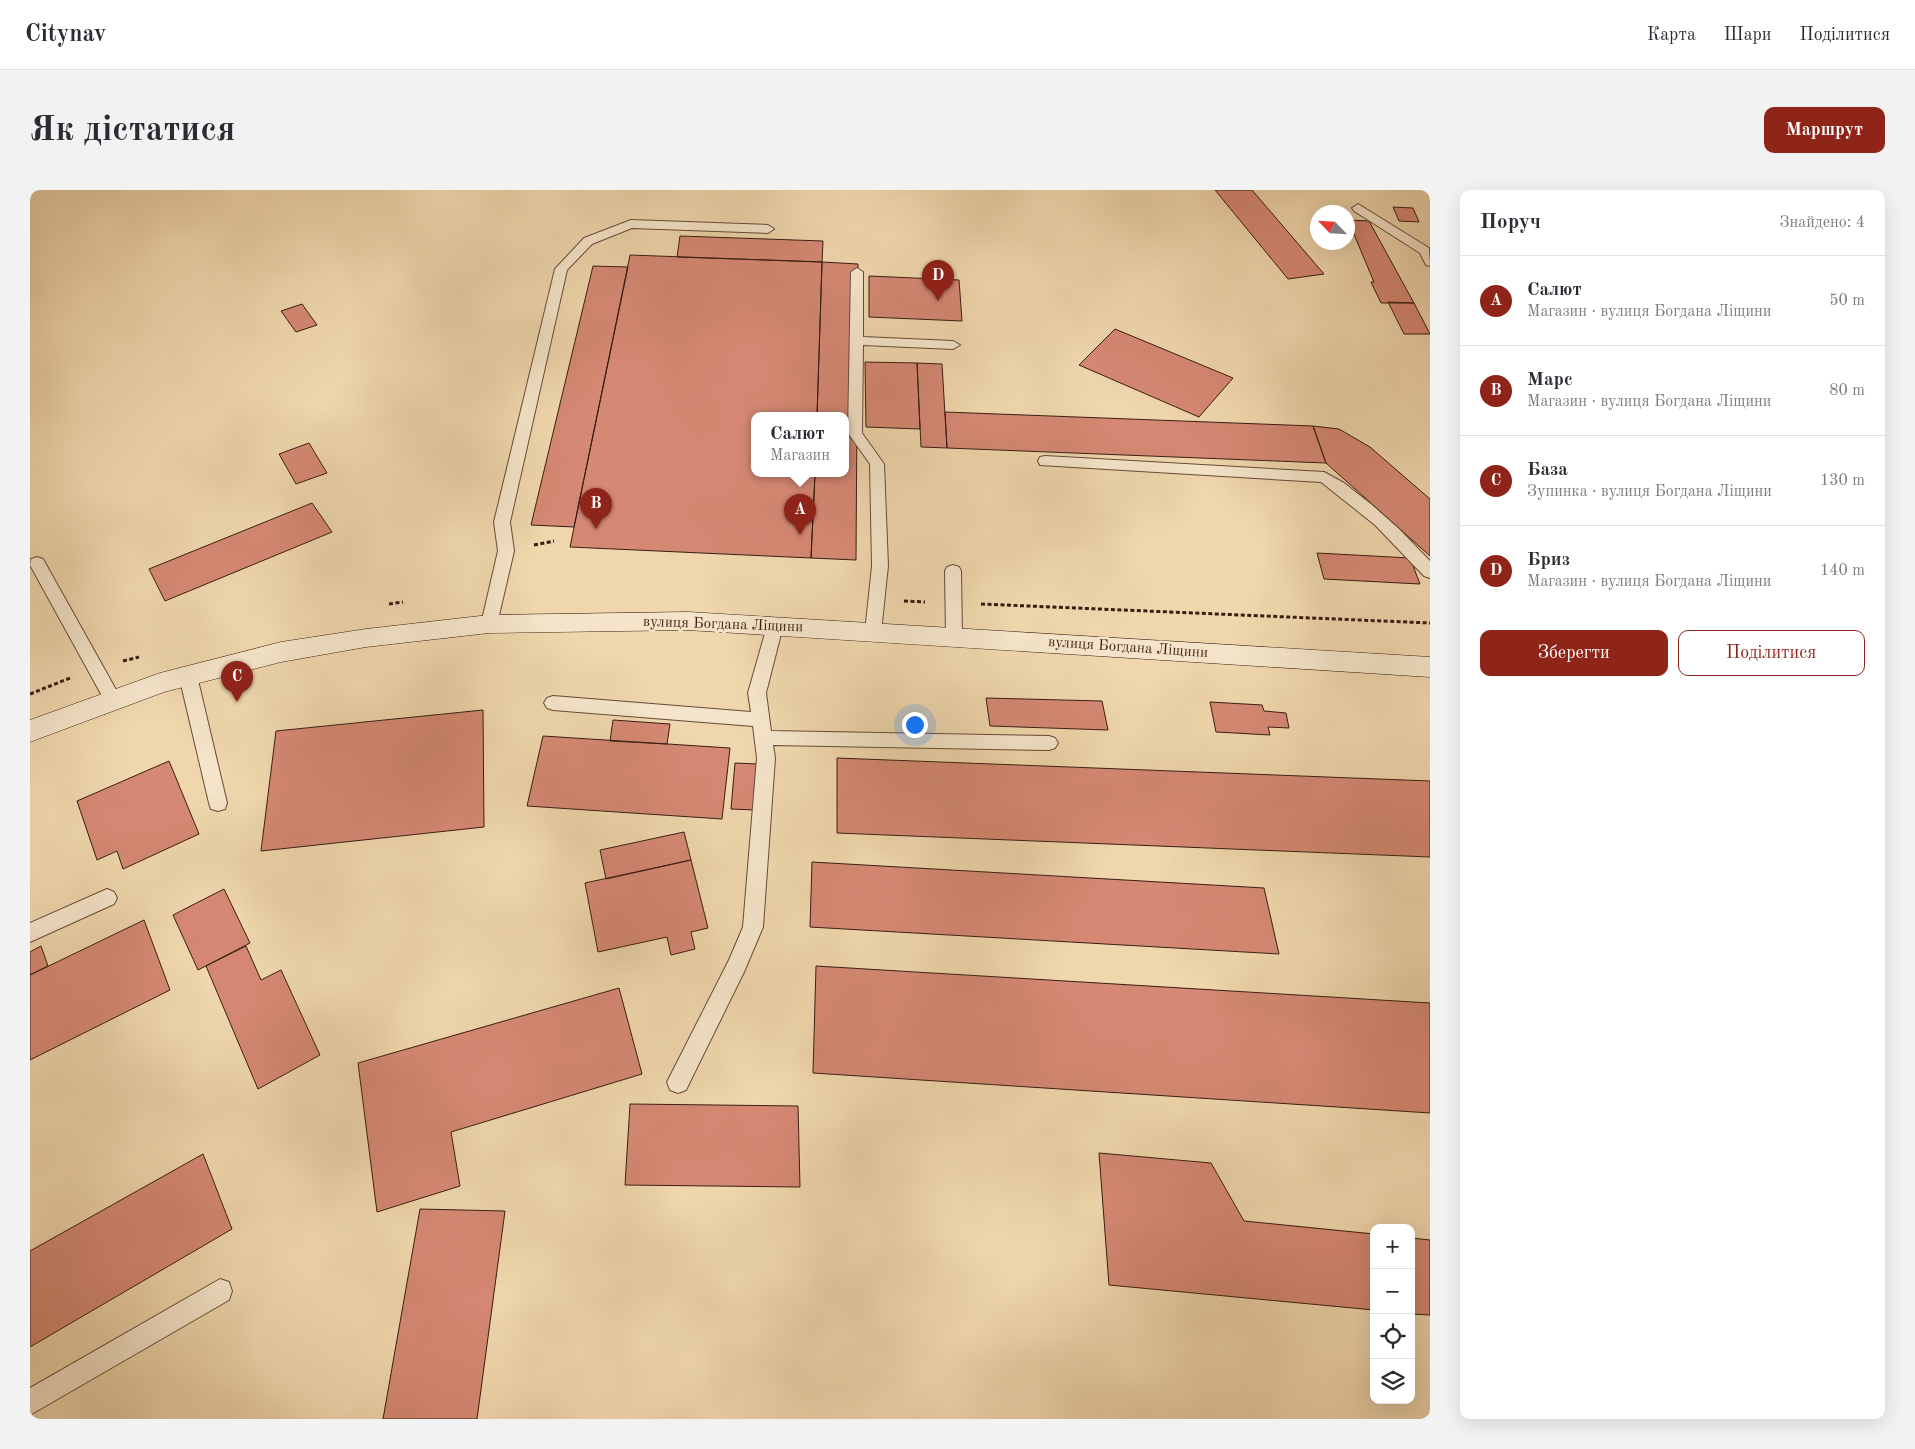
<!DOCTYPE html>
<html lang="uk">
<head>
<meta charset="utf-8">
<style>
  body { margin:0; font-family:"Old Standard TT",serif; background:#f2f2f3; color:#2b2b33 }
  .controls { position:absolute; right:15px; bottom:15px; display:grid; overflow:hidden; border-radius:10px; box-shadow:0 5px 20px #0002 }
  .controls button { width:45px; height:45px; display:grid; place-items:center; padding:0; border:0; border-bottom:1px solid #e1e1e2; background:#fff; color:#2b2b33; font:25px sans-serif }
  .compass { position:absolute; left:1280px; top:15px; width:45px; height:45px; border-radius:50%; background:#fff; box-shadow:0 5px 20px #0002; rotate:295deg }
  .you { position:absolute; left:884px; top:534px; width:18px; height:18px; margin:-12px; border:4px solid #fff; border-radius:50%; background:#1a73e8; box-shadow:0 0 0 8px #1a73e833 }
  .badge { display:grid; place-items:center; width:32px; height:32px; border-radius:50%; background:#8f2418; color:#fff; font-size:16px; font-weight:700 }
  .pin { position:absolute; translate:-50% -41px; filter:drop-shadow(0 1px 2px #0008) }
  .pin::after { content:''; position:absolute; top:26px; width:18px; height:15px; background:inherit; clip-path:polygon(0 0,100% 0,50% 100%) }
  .popup { position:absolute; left:721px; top:222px; width:98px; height:65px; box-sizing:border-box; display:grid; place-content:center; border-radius:10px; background:#fff; filter:drop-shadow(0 1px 4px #0005); font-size:16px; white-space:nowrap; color:#7c7c81 }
  .popup b { font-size:19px; color:#2b2b33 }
  .popup::after { content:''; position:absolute; left:50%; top:100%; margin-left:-10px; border:10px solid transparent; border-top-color:#fff }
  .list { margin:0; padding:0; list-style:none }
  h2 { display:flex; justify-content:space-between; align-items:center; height:65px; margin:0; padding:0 20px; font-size:21px }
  h2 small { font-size:16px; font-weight:400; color:#7c7c81 }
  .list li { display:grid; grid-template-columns:32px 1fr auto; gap:15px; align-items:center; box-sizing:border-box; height:90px; padding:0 20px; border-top:1px solid #e1e1e2 }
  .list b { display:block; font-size:19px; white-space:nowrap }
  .list p { margin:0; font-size:16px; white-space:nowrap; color:#7c7c81 }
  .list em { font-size:16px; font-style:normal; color:#7c7c81 }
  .actions { display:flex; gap:10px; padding:15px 20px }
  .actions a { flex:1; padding:11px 0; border:1px solid #8f2418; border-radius:10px; text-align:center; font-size:18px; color:#8f2418 }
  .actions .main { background:#8f2418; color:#fff }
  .icon { flex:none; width:28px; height:28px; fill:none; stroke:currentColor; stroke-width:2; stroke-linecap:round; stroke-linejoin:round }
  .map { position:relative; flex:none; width:1400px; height:1229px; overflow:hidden; border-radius:10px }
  header { display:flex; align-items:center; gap:30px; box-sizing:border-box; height:70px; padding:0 25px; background:#fff; border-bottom:1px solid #e1e1e2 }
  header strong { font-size:24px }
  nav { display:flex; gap:28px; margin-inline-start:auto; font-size:18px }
  .intro { display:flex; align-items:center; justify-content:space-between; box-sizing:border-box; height:120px; padding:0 30px }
  h1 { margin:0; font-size:35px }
  .button { padding:12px 22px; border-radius:10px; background:#8f2418; color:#fff; font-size:18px; font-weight:700 }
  main { display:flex; gap:30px; padding:0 30px }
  aside { flex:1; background:#fff; border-radius:10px; box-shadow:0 5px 20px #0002 }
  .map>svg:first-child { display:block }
</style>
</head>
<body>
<header>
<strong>Citynav</strong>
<nav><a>Карта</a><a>Шари</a><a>Поділитися</a></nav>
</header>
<div class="intro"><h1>Як дістатися</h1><a class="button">Маршрут</a></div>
<main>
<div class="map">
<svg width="1400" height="1229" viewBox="0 0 1400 1229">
  <rect width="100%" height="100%" fill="#efd6ac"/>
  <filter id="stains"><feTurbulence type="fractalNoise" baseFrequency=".004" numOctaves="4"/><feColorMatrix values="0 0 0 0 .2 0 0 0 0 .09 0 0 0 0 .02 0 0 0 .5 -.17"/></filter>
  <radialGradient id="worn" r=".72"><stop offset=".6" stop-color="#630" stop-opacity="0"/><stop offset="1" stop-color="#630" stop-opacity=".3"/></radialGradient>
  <!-- building -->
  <path fill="#d58873" stroke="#381d10" d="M1185 0H1222L1294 84 1258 89Z
    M1363 17 1383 18 1389 32 1369 31Z
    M1318 30 1339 31 1384 113H1351L1341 92H1344Z
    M650 46 793 51 792 72 647 67Z
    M600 65 792 72 787 226H725V284H785L781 368 540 357Z
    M792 72 828 74 826 370 781 368 785 284H815V226H787Z
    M563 76 598 77 544 337 501 335Z
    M839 86 929 90 932 131 839 127Z
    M1358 112 1384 113 1400 144H1374Z
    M272 114 287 135 266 142 251 121Z
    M1085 139 1203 188 1169 227 1049 175Z
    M835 172 887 173 890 239 836 237Z
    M887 173 912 174 917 258 891 257Z
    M915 222 1283 236 1296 273 917 258Z
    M1283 236 1309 239 1340 257 1400 309V366L1296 273Z
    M279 253 297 283 266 294 249 264Z
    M282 313 302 342 135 411 119 379Z
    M1287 363 1380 368 1390 394 1294 389Z
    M956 508 1072 511 1078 540 960 536Z
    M1180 512 1232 515 1234 521 1256 523 1259 538 1238 537 1240 545 1186 542Z
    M453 520 454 637 231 661 246 541Z
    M583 530 640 534 637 554 580 551Z
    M513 546 700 558 692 629 497 616Z
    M807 568 1400 591V667L807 643Z
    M139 571 169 644 93 679 87 661 67 670 47 611Z
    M705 573 727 574 725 620 701 619Z
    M654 642 661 670 576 689 570 660Z
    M661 670 678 738 661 742 665 759 641 765 637 747 568 762 555 693Z
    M782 672 1234 698 1249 764 780 737Z
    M194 699 220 753 168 780 143 725Z
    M114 730 140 800 0 870V785Z
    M11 756 18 776 0 785V762Z
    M216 756 231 790 251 780 290 865 228 899 176 776Z
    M786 776 1400 813V923L783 883Z
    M589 798 612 884 421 942 430 996 347 1022 328 873Z
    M600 914 768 916 770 997 595 995Z
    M1069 963 1181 973 1214 1031 1344 1044V1120L1079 1095Z
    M173 964 202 1039 0 1157V1061Z
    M390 1019 475 1021 447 1229H353Z
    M1381 1048 1400 1050V1125L1381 1124Z"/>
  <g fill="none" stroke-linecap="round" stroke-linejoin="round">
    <!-- lane casing -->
    <g stroke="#664b37" stroke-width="2">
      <path id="lane" d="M1328 14 1399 58 1400 76 1396 75 1390 63 1324 21 1322 18Z
        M601 30 738 35 744 39 738 43 602 38 562 54 537 80 480 332 484 361 467 434 465 438 459 440 453 438 451 434 468 361 464 332 525 79 554 48Z
        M827 78 833 82V147L923 151 930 155 923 159 833 155 832 243 854 274 858 376 851 442 849 446 843 448 837 446 835 442 842 376 840 274 818 243 821 82Z
        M1015 266 1294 282 1314 293 1342 315 1369 339 1400 371V388L1394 386 1345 335 1291 292 1010 275 1008 271 1010 267Z
        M7 367 13 369 89 505 92 510 89 515 83 517 77 515 0 375 1 369Z
        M923 375 929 377 931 381 932 447 930 452 924 453 918 452 916 447 915 381 917 377Z
        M745 430 751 432 753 436 736 503 741 541 1019 546 1025 548 1028 553 1025 558 1019 560 743 555 745 568 733 737 714 782 656 900 648 903 640 900 637 892 699 770 713 737 727 568 723 536 523 520 517 518 514 513 517 508 523 506 721 522 718 503 737 436 739 432Z
        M158 479 164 481 167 486 197 613 195 619 188 621 181 619 179 613 149 486 152 481Z
        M77 699 84 702 87 708 84 714 0 752V733Z
        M190 1089 199 1092 202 1101 199 1110 0 1225V1198Z"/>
    </g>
    <!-- secondary casing -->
    <g stroke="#381d10" stroke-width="1">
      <path id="secondary" d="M658 422 1400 467V487L658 440 459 443 336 457 251 472 134 502 0 552V530L130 483 251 452 336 439 459 425Z"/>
    </g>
    <!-- path -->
    <path stroke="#381d10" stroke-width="3" stroke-dasharray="4 2.5" stroke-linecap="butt" d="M504 355 524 351
      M874 411 895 412
      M359 414 373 412
      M951 414 1400 433
      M93 471 109 467
      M0 504 40 488"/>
    <!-- lane -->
    <use href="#lane" fill="#f5e4c9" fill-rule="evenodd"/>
    <!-- secondary -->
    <use href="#secondary" fill="#f5e4c9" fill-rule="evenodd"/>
  </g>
  <g text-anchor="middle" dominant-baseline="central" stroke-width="5" stroke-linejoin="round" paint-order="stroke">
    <!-- street labels -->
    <g font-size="15" fill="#381d10" stroke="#f5e4c9">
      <text transform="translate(693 435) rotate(2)">вулиця Богдана Ліщини</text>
      <text transform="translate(1098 458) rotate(4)">вулиця Богдана Ліщини</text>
    </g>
  </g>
  <rect width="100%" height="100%" filter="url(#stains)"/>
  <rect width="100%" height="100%" fill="url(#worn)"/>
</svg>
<div class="controls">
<button>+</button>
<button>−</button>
<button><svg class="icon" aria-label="locate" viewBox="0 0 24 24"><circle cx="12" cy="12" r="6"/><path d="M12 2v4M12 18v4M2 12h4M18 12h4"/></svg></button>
<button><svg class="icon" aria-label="layers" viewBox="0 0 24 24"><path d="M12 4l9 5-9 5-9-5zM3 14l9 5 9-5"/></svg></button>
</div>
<svg class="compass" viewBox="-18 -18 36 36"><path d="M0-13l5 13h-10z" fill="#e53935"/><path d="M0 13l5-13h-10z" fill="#7c7c81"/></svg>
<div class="you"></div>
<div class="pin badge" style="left:770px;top:345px">A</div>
<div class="popup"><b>Салют</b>Магазин</div>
<div class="pin badge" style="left:566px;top:339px">B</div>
<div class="pin badge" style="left:207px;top:512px">C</div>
<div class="pin badge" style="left:908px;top:111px">D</div>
</div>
<aside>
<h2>Поруч<small>Знайдено: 4</small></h2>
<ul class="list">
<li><span class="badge">A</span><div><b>Салют</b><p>Магазин · вулиця Богдана Ліщини</p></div><em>50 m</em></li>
<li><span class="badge">B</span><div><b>Марс</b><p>Магазин · вулиця Богдана Ліщини</p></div><em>80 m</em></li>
<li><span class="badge">C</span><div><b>База</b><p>Зупинка · вулиця Богдана Ліщини</p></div><em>130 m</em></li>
<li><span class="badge">D</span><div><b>Бриз</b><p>Магазин · вулиця Богдана Ліщини</p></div><em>140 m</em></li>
</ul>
<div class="actions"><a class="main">Зберегти</a><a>Поділитися</a></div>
</aside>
</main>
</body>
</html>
